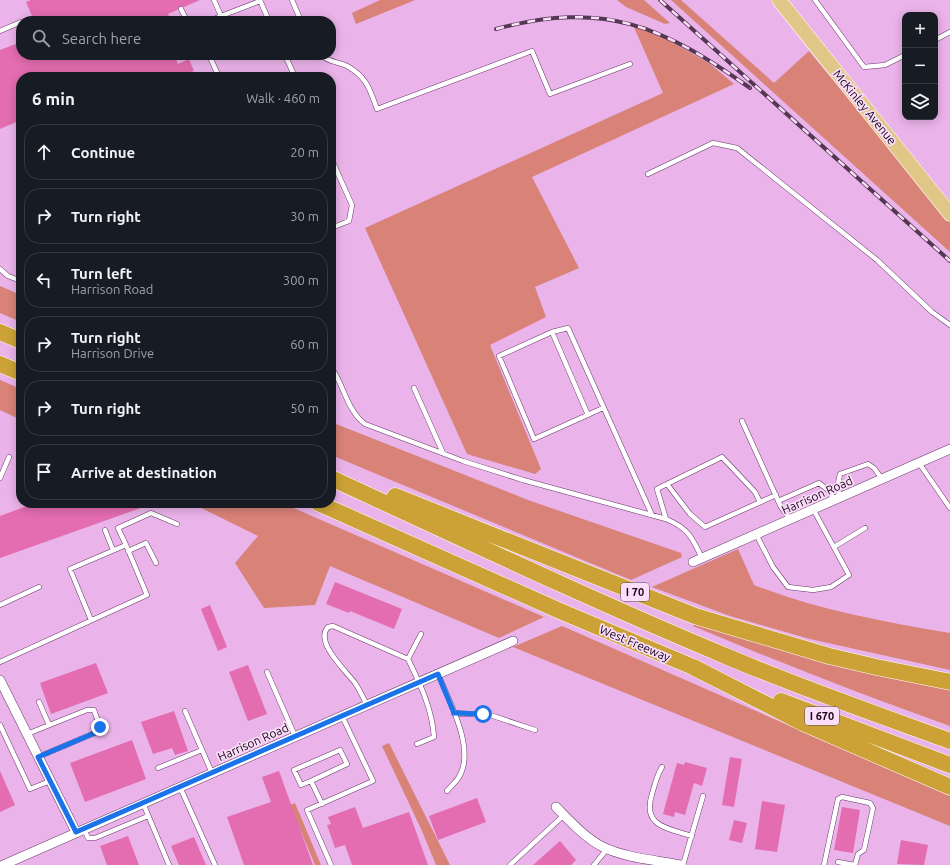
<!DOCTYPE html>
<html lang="en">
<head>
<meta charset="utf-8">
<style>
  body { margin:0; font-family:Ubuntu,sans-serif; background:#242831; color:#f1f3f6 }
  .controls { position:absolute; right:12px; top:12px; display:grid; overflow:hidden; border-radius:8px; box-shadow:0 2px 10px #0003 }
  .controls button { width:36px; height:36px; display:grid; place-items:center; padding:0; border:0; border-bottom:1px solid #363941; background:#171b24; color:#f1f3f6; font:20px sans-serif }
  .stop { position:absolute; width:12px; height:12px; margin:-9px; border:3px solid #1a73e8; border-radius:50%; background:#fff }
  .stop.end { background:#1a73e8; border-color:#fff; box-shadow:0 1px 4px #0008 }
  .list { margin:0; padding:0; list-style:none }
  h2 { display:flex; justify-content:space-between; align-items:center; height:52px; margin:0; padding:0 16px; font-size:17px }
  h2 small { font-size:13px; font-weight:400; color:#9ea1a6 }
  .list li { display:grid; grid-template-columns:26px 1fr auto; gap:12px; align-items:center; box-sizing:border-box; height:56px; margin:0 8px 8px; padding:0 8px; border:1px solid #363941; border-radius:16px }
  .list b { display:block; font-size:15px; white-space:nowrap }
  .list p { margin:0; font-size:13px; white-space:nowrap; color:#9ea1a6 }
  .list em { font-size:13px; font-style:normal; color:#9ea1a6 }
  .icon { flex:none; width:22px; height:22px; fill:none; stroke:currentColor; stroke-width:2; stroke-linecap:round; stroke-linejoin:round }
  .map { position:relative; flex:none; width:950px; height:865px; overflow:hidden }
  .search { position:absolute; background:#171b24; box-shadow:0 2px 10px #0003; left:16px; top:16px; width:320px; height:44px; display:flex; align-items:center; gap:10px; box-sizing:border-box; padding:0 14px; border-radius:16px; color:#9ea1a6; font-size:15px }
  .panel { position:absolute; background:#171b24; box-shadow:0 2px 10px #0003; left:16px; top:72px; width:320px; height:436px; border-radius:16px }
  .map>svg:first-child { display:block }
</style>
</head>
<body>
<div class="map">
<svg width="950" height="865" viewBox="0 0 950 865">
  <rect width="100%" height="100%" fill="#eab3e9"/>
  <!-- green -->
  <path fill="#d88278" d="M380 0H415L356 24 352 13Z
    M617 0H644L670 23 665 24 626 7Z
    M671 0H681L774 83 809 51 950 221V252Z
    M633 25 645 26 710 64 734 84 532 177 579 268 535 287 546 317 490 345 541 469 535 474 467 454 365 228 663 93Z
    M0 286 21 295V322L0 313Z
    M0 380 21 389V420L0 410Z
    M331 422 528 500 681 553 682 557 631 580 331 455Z
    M191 503H282L544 617 499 638 330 566 315 605 264 608 235 563 258 536Z
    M738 549 754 585C817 610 884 622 950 633V670L810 639 730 616 652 587Z
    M695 622 950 689V726C863 695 778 662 693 626Z
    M562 626 950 796V826L513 647Z
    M389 743 450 865H436L422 831 382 746Z
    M295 803 321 865H315L290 805Z"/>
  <!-- building -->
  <path fill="#e36db0" d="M31 0H200L184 7 180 6 177 10 168 14 171 21H34L26 2Z
    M21 42V55H174L178 64 189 59 194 71 183 75 184 77H21V120L0 129V50Z
    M35 503H152V504L0 558V516Z
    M335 582 402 609 394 629 350 611 349 613 326 604Z
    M210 605 227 647 218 651 201 609Z
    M96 663 108 693 51 714 40 683Z
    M248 665 267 714 248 721 229 672Z
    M174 711 188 751 175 755 172 748 153 754 141 722Z
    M132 740 146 779 85 802 70 763Z
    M730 757 742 759 734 807 722 805Z
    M685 762 707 768 702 786 694 783 685 815 675 812 674 817 663 814 677 763 684 765Z
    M0 771 15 805 0 812Z
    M279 771 313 865H244L227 817 271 802 262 777Z
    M477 798 486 822 438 840 429 816Z
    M762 801 785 805 777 852 755 849Z
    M355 807 363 828 409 812 428 865H352L345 845 335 848 327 825 331 824 328 817Z
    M842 807 860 810 853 853 834 850Z
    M734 820 747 823 742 843 729 840Z
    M128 836 139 865H107L100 846Z
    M194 837 206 865H179L171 846Z
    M901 840 928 845 924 865 897 864Z
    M560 841 576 860 571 865H533Z"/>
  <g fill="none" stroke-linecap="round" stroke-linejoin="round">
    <!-- service casing -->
    <g stroke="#673868" stroke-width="5.5">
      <path id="service" d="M214 0 221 16 260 1
        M260 0 269 21
        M292 0 301 21
        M815 0 864 67 885 65 905 55
        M181 9 187 21
        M24 21 27 20
        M210 21 221 16
        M0 31 21 22
        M935 40 950 32
        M209 55 219 77
        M285 55 295 77
        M321 55C328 62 339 62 347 66 367 77 370 90 377 109L532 51 550 94 630 64
        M331 158 352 205 349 221 331 228
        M648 174 713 143 737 148 877 260 932 312 950 325
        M0 269 8 276 21 281
        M552 332 588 415
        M331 367C344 385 347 411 365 424L463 461 523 480 666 519C688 528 692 537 702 558
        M414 388 443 453
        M603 408 534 439 499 356 552 332 568 328 652 515
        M742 421 781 507 790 519
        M919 463 950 508
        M0 478 9 457
        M839 498 838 484 840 474 868 464 874 468 882 479
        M778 501 819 483 828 490 835 500
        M760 502 755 492 722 457 667 484 690 514 705 527C729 516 752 506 776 495
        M666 519 657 489 667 484
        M105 530 113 550
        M756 534 773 567 788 587 813 590 831 587 849 575 813 509
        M834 547 865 528
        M128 551 146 543 156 563
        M0 605 39 587
        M91 620 70 569 126 545 118 528 151 513 177 524
        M408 659 421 634
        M0 662 147 595 126 545
        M267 672 295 736
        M438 674C449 701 476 749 459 777 456 782 451 786 447 791
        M39 702 49 725
        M367 705C363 698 360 690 355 683 346 671 314 642 328 627L333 626 408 659C420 684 432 708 434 737L417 744
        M185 711 212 773
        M454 713 490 715 535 730
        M0 725 30 789 50 781
        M27 734 87 710H94L100 727 97 732 38 757
        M662 767C657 775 655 784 652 794 642 826 666 828 692 836
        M158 768 202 750
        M311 781 301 785 294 770 340 750 347 764 311 781 322 804
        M180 787 215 865
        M143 803 169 865
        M84 829 88 838H95L148 816
        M838 862 854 865
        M331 865 307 810 373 781 342 716
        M510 865 564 815
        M594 865 607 849
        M683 865 703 796
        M824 865 838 799 842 797 870 803 873 808 864 850 858 854 855 865"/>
    </g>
    <!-- minor casing -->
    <g stroke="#673868" stroke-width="10">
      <path id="minor" d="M693 562 950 449
        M0 680 76 832
        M556 807C570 821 585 838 603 847 626 858 656 860 681 865
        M3 865 513 641"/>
    </g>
    <!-- primary casing -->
    <g stroke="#fff" stroke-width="15">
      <path id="primary" d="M779 0 950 214"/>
    </g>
    <!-- motorway casing -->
    <g stroke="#fff" stroke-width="17">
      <path id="motorway" d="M0 332 21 341
        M0 364 21 373
        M331 478C463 539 594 601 728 657 801 688 876 714 950 741
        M395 496 695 616 829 656 876 667 950 682
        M318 503 560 611 693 667 803 723 950 787
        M781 701 950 765"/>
    </g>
    <!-- service -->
    <use href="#service" stroke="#fff" stroke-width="4.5"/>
    <!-- minor -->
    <use href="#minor" stroke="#fff" stroke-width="9"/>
    <!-- primary -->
    <use href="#primary" stroke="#e0c787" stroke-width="14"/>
    <!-- motorway -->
    <use href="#motorway" stroke="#cca237" stroke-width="16"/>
    <!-- rail casing -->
    <g stroke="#533753" stroke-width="4">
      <path id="rail" d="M660 0 950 261
        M496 29C605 0 662 26 750 88"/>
    </g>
    <!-- rail -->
    <use href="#rail" stroke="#fbdefa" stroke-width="2.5" stroke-dasharray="8" stroke-linecap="butt"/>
  </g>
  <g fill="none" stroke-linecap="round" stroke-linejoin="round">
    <!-- route -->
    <path stroke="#1a73e8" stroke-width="5" d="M100 727 97 732 38 757 76 832 438 674 454 713 483 714"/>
  </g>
  <g text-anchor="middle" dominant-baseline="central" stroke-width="3.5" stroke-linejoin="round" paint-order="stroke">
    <!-- shield labels -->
    <g fill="#fbdefa" stroke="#5b465b" stroke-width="1">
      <rect x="621" y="583" width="28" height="18" rx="3"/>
      <rect x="805" y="707" width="34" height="18" rx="3"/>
    </g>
    <g font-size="11" font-weight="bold" fill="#170517">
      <text x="635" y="592">I 70</text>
      <text x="822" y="716">I 670</text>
    </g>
    <!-- street labels -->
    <g font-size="12" fill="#170517" stroke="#fbdefa">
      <text transform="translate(865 107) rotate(51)">McKinley Avenue</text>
      <text transform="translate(817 495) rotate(-24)">Harrison Road</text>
      <text transform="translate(635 643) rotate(23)">West Freeway</text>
      <text transform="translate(253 742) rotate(-24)">Harrison Road</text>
    </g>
  </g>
</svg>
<div class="controls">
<button>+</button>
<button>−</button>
<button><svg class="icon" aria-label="layers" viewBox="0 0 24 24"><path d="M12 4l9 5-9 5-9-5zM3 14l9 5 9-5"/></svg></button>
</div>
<div class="stop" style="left:483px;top:714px"></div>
<div class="stop end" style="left:100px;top:727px"></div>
<div class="search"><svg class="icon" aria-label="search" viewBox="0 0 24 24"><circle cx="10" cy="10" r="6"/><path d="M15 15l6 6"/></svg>Search here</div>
<section class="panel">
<h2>6 min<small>Walk · 460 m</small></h2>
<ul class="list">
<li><svg class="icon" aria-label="ahead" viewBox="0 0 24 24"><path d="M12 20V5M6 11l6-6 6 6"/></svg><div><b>Continue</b></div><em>20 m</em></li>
<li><svg class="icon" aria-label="right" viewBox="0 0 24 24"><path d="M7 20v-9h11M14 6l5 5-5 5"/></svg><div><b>Turn right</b></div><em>30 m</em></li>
<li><svg class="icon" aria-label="left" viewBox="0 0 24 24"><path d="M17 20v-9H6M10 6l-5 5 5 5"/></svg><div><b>Turn left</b><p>Harrison Road</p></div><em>300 m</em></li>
<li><svg class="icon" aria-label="right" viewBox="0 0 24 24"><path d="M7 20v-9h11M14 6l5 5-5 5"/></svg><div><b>Turn right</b><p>Harrison Drive</p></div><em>60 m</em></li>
<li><svg class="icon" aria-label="right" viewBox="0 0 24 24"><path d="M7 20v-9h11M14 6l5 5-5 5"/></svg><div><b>Turn right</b></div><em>50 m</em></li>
<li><svg class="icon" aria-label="arrive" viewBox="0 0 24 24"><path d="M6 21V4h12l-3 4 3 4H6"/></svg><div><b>Arrive at destination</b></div></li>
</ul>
</section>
</div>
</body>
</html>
